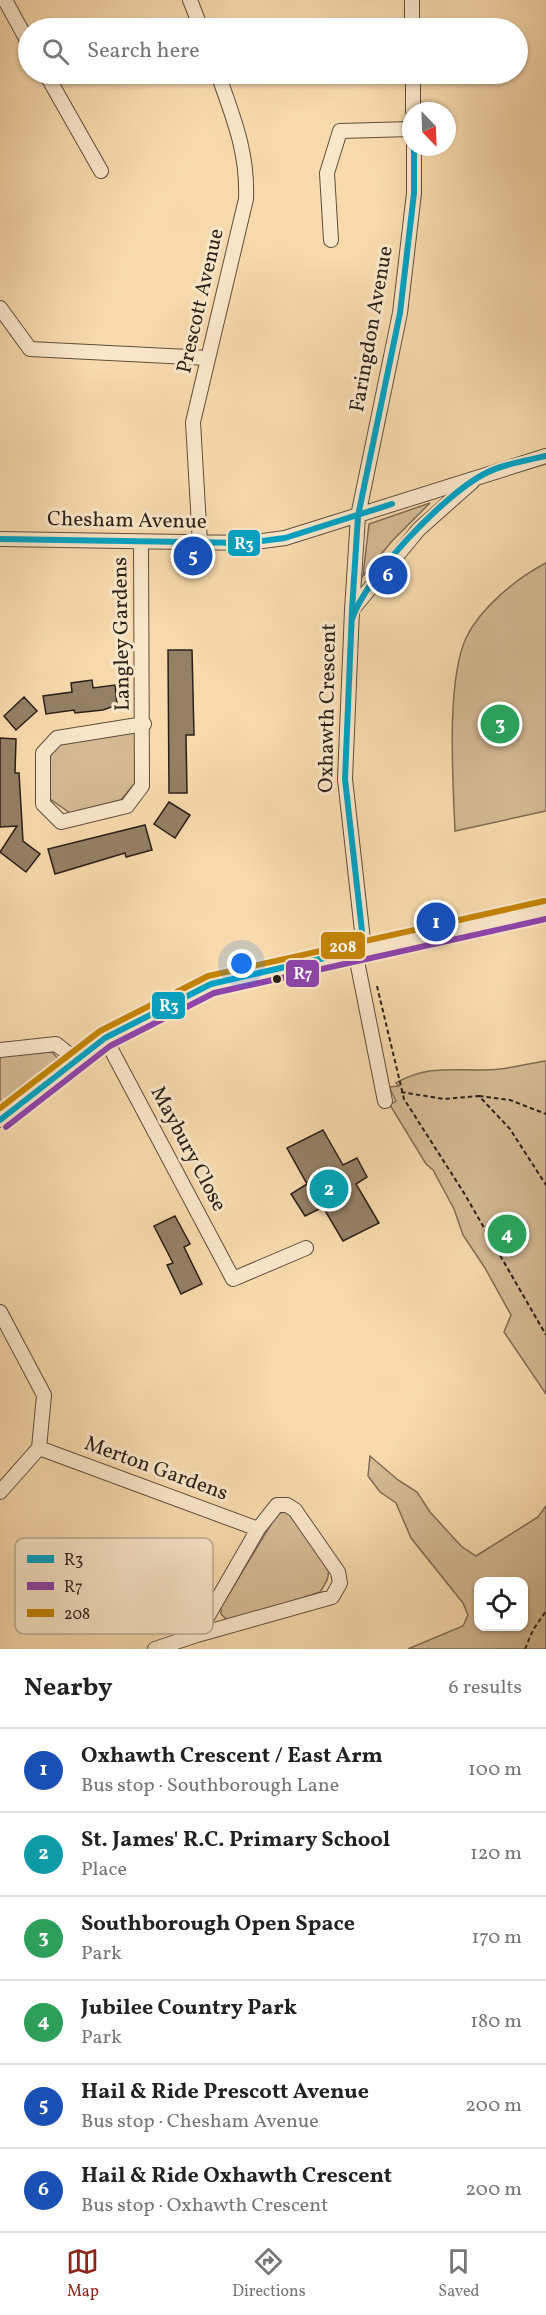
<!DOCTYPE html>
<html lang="en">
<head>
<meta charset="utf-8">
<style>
  body { margin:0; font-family:Vollkorn,serif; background:#f2f2f2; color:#222 }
  .controls { position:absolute; right:18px; bottom:18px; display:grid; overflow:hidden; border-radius:12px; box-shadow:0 2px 4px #0004 }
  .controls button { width:54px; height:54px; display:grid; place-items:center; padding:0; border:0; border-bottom:2px solid #e0e0e0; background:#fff; color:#222; font:30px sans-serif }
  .compass { position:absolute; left:402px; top:102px; width:54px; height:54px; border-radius:50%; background:#fff; box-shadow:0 2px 4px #0004; rotate:157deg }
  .you { position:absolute; left:242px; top:964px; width:21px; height:21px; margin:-15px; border:4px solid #fff; border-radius:50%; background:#1a73e8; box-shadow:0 0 0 9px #1a73e833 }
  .badge { display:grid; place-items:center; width:39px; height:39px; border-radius:50%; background:#8f2418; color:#fff; font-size:20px; font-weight:700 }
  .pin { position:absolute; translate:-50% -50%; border:3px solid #fff; box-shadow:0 2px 6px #0006 }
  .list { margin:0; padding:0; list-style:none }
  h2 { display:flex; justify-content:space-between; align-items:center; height:78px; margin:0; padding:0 24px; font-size:26px }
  h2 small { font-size:20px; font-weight:400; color:#767676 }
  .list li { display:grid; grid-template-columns:39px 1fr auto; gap:18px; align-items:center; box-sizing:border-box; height:84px; padding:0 24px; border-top:2px solid #e0e0e0 }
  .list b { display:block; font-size:22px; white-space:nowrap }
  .list p { margin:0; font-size:20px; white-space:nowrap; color:#767676 }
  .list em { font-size:20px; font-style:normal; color:#767676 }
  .icon { flex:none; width:33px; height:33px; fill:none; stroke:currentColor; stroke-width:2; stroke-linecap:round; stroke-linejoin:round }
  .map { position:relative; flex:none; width:546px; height:1649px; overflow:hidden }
  .search { position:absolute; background:#fff; box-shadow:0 2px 4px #0004; left:18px; right:18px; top:18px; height:66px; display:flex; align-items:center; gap:15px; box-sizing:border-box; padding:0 21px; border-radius:33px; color:#767676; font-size:22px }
  .sheet { height:582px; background:#fff }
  nav { display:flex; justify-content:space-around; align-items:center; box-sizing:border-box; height:84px; border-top:2px solid #e0e0e0; background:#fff; font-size:16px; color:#767676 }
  nav a { display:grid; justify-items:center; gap:3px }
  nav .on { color:#8f2418 }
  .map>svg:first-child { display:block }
</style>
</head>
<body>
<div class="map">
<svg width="546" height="1649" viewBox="0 0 546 1649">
  <rect width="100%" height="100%" fill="#f8daad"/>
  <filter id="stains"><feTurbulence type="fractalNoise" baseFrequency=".00333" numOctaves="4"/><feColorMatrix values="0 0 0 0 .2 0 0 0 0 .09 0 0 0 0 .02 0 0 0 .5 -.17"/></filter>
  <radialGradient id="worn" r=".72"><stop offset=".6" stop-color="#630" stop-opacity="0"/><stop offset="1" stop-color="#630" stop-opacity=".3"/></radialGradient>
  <!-- green -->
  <path fill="#d5ba94" stroke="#806c56" stroke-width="1.5" fill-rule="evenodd" d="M430 503 392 541 363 576 369 524Z
    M546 563V811L455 831C453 781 446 682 466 638 480 608 517 578 546 563Z
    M136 732 135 783 121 800 70 813 50 799 49 753 63 742Z
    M52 1052 60 1061 0 1111V1055Z
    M546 1061V1394L504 1332 511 1315 485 1268 463 1235 454 1209 433 1170 426 1164 390 1105 396 1101 389 1087 399 1086 396 1083C432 1062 463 1073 500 1069 516 1067 531 1063 546 1061Z
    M370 1456 398 1480 417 1492 430 1512 461 1546 476 1556 538 1517 546 1506V1649H408L463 1626 468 1615 463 1603 411 1538 396 1503 380 1492 368 1476ZM478 1582H524V1626H478Z
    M285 1510 291 1512 328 1567C330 1577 326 1583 320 1592L234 1620 226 1619 221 1614V1607L276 1516Z"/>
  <!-- building -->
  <path fill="#958066" stroke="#2a1f19" stroke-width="1.5" d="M168 650H192L194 735H186L187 793H169Z
    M92 680 93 688 115 685 117 705 103 710 75 713 74 710 46 714 43 696 72 692 71 683Z
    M24 697 37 711 16 730 4 716Z
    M0 738 16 739 15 773H19L23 841 40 854 26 872 0 852 17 826 0 827Z
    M169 802 190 815 175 838 154 824Z
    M145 825 152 850 126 857 125 853 55 874 48 849Z
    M323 1130 343 1165 357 1158 367 1177 356 1184 379 1223 343 1241 323 1207 305 1216 291 1194 307 1184 287 1148Z
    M175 1216 190 1244 184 1247 202 1284 181 1294 167 1265 173 1263 154 1226Z"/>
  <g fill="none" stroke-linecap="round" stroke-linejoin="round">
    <!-- minor casing -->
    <g stroke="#5e4e3e" stroke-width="16">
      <path id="minor" d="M5 0 28 42
        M190 0 201 28
        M412 0V28
        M46 74 101 171
        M413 74V111
        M331 240 327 173 340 131 411 129
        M0 308 30 349 208 358
        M0 539 247 543 285 538 546 456
        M141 543 142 786 127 806 61 822 43 804V753L57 738 144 724
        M200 543 193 422 246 199C248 152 233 117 218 74
        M352 610 419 529 472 482
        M364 949 345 779 352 610 358 516 400 313 414 193V147
        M355 951 385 1101
        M105 1038 233 1279 306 1248
        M0 1050 56 1044 75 1059
        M0 1120 75 1059 105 1038 211 984 546 910
        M0 1312 44 1395 39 1448 0 1492
        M39 1448 258 1529 277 1505H287L295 1510 338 1572 340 1583 332 1597 197 1635
        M155 1649 197 1635 258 1529"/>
    </g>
    <!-- path -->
    <path stroke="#2a1f19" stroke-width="2" stroke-dasharray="4.5 3" stroke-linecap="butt" d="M377 986 404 1099 464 1193 546 1335
      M401 1092 444 1099 479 1096 510 1129 546 1185
      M479 1096 510 1100 546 1114
      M525 1649 533 1630 546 1611"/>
    <!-- minor -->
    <use href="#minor" stroke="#fae7ca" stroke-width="14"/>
    <!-- bus-1 casing -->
    <g stroke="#fae7ca" stroke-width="10">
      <path id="bus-1" d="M0 539 247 543 285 538 392 504
        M352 619C366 576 444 495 484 474 503 464 525 461 546 456
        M364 949 345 779 352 610 358 516 400 313 414 193V147
        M0 1120 105 1038 211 984 364 949"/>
    </g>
    <!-- bus-2 casing -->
    <g stroke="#fae7ca" stroke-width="10">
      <path id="bus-2" d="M6 1127 110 1046 214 993 546 919"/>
    </g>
    <!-- bus-3 casing -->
    <g stroke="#fae7ca" stroke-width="10">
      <path id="bus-3" d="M0 1108 100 1031 208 976 544 901"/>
    </g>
    <!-- bus-1 -->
    <use href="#bus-1" stroke="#02a2c5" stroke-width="6"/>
    <!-- bus-2 -->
    <use href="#bus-2" stroke="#8e44ad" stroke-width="6"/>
    <!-- bus-3 -->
    <use href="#bus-3" stroke="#c48406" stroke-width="6"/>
  </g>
  <!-- markers -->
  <circle fill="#2a1f19" stroke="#fae7ca" stroke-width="2" cx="277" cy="979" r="5"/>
  <g text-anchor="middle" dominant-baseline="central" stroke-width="6" stroke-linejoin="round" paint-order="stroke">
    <!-- street labels -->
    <g font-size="21" fill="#2a1f19" stroke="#fae7ca">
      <text transform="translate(201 301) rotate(-77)">Prescott Avenue</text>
      <text transform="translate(372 329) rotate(-80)">Faringdon Avenue</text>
      <text transform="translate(127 521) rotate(1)">Chesham Avenue</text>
      <text transform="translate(122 634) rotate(-91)">Langley Gardens</text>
      <text transform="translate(328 708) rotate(-89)">Oxhawth Crescent</text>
      <text transform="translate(188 1149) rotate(62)">Maybury Close</text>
      <text transform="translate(156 1469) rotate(20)">Merton Gardens</text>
    </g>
  </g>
  <!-- legend -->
  <rect x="15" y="1538" width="198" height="96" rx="9" fill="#fae7ca" stroke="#bcab95" stroke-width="1.5"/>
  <rect x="27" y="1555" width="27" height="8" fill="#02a2c5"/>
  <rect x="27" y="1582" width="27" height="8" fill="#8e44ad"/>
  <rect x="27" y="1609" width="27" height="8" fill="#c48406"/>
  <g font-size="16" fill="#2a1f19">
    <text x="64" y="1565">R3</text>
    <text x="64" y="1592">R7</text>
    <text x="64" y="1619">208</text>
  </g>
  <g stroke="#fae7ca" stroke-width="2">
    <rect x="227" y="529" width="34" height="28" rx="6" fill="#02a2c5"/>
    <rect x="320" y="931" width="46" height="29" rx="6" fill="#c48406"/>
    <rect x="285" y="959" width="35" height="29" rx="6" fill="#8e44ad"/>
    <rect x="151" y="991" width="35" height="29" rx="6" fill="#02a2c5"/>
  </g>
  <g font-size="16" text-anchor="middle" font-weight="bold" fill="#fff">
    <text x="244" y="549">R3</text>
    <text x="343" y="952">208</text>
    <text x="303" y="979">R7</text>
    <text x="169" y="1011">R3</text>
  </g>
  <rect width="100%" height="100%" filter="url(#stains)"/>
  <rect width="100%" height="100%" fill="url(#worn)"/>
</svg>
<div class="controls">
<button><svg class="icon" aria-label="locate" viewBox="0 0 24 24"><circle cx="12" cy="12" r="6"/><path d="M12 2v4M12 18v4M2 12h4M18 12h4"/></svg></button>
</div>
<svg class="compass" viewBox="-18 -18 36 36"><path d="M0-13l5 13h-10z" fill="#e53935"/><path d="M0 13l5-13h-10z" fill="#767676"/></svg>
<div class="you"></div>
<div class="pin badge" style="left:436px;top:922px;background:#1a4fb4">1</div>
<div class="pin badge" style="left:329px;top:1189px;background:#0f9aa8">2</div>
<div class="pin badge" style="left:500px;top:724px;background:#2e9e5b">3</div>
<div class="pin badge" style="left:507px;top:1234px;background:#2e9e5b">4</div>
<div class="pin badge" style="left:193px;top:556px;background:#1a4fb4">5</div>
<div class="pin badge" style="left:388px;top:575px;background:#1a4fb4">6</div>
<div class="search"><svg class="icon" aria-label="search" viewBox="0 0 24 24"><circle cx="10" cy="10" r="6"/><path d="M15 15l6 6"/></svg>Search here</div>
</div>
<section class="sheet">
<h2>Nearby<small>6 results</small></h2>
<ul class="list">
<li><span class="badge" style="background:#1a4fb4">1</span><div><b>Oxhawth Crescent / East Arm</b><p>Bus stop · Southborough Lane</p></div><em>100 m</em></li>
<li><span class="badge" style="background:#0f9aa8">2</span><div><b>St. James' R.C. Primary School</b><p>Place</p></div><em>120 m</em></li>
<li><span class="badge" style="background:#2e9e5b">3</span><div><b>Southborough Open Space</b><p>Park</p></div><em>170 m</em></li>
<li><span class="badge" style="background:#2e9e5b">4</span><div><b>Jubilee Country Park</b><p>Park</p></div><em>180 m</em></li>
<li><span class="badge" style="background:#1a4fb4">5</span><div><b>Hail &amp; Ride Prescott Avenue</b><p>Bus stop · Chesham Avenue</p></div><em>200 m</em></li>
<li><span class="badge" style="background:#1a4fb4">6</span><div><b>Hail &amp; Ride Oxhawth Crescent</b><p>Bus stop · Oxhawth Crescent</p></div><em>200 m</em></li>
</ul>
</section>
<nav>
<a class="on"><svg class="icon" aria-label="map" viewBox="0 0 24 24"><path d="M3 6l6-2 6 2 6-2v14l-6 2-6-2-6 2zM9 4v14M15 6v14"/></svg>Map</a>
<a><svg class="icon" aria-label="directions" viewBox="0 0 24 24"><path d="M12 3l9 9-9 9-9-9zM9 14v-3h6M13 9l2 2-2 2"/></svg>Directions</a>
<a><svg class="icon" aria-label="saved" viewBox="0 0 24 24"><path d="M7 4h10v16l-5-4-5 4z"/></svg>Saved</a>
</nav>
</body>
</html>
